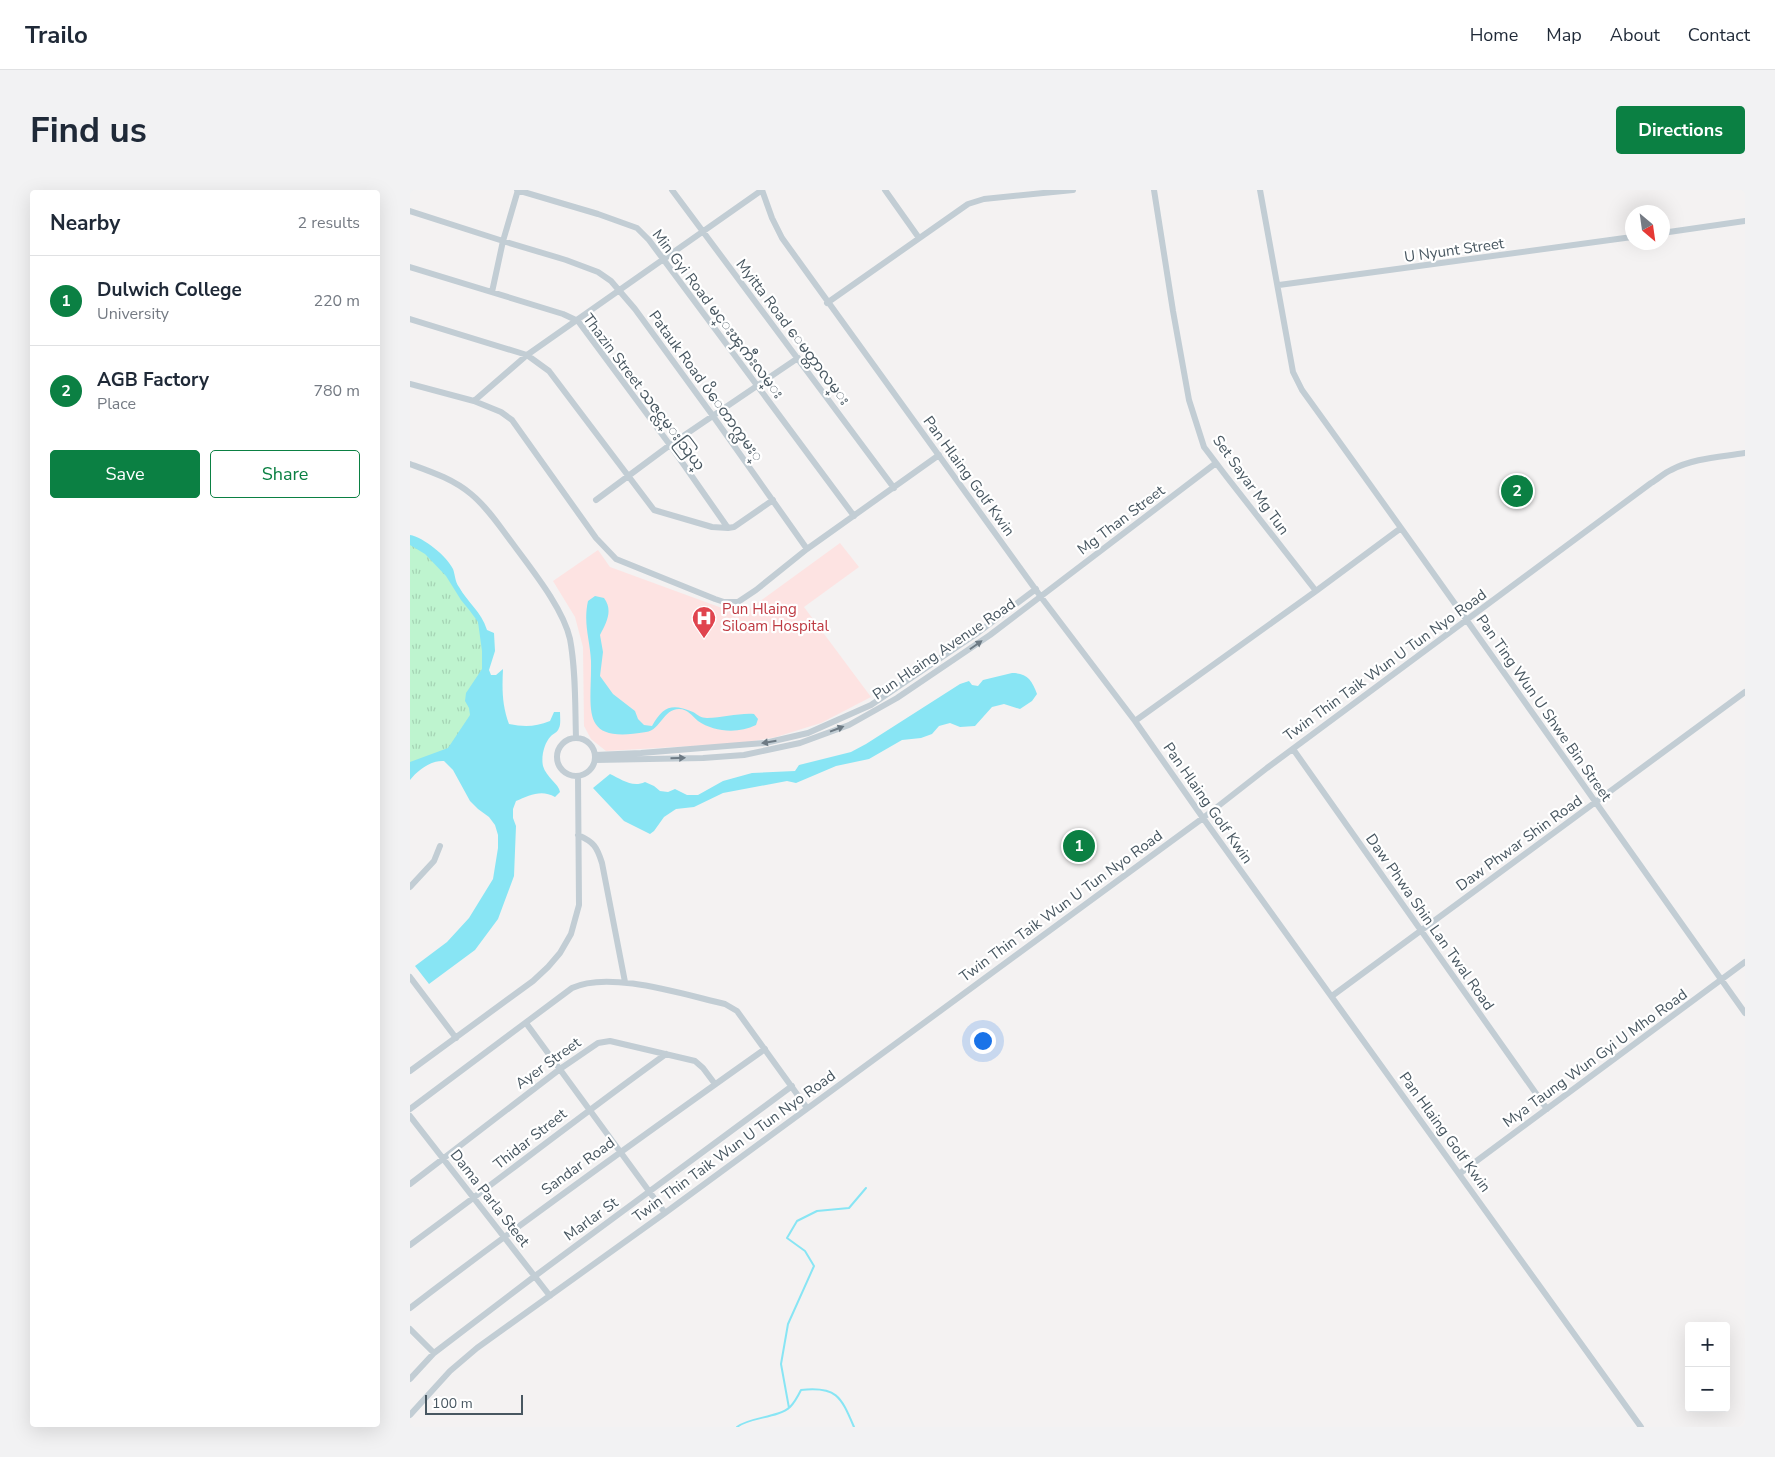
<!DOCTYPE html>
<html lang="en">
<head>
<meta charset="utf-8">
<style>
  body { margin:0; font-family:"Nunito Sans","Noto Sans Myanmar",sans-serif; background:#f2f2f3; color:#1f2937 }
  .controls { position:absolute; right:15px; bottom:15px; display:grid; overflow:hidden; border-radius:5px; box-shadow:0 5px 20px #0002 }
  .controls button { width:45px; height:45px; display:grid; place-items:center; padding:0; border:0; border-bottom:1px solid #e0e1e3; background:#fff; color:#1f2937; font:25px sans-serif }
  .compass { position:absolute; left:1215px; top:15px; width:45px; height:45px; border-radius:50%; background:#fff; box-shadow:0 5px 20px #0002; rotate:151deg }
  .scale { position:absolute; left:15px; bottom:12px; width:98px; box-sizing:border-box; padding-left:5px; border:2px solid #485761; border-top:0; font-size:14px; line-height:18px; white-space:nowrap; color:#485761; -webkit-text-stroke:4px #fff; paint-order:stroke }
  .you { position:absolute; left:572px; top:850px; width:18px; height:18px; margin:-12px; border:4px solid #fff; border-radius:50%; background:#1a73e8; box-shadow:0 0 0 8px #1a73e833 }
  .badge { display:grid; place-items:center; width:32px; height:32px; border-radius:50%; background:#0b8043; color:#fff; font-size:16px; font-weight:700 }
  .pin { position:absolute; translate:-50% -50%; border:2px solid #fff; box-shadow:0 1px 5px #0006 }
  .list { margin:0; padding:0; list-style:none }
  h2 { display:flex; justify-content:space-between; align-items:center; height:65px; margin:0; padding:0 20px; font-size:21px }
  h2 small { font-size:16px; font-weight:400; color:#747a83 }
  .list li { display:grid; grid-template-columns:32px 1fr auto; gap:15px; align-items:center; box-sizing:border-box; height:90px; padding:0 20px; border-top:1px solid #e0e1e3 }
  .list b { display:block; font-size:19px; white-space:nowrap }
  .list p { margin:0; font-size:16px; white-space:nowrap; color:#747a83 }
  .list em { font-size:16px; font-style:normal; color:#747a83 }
  .actions { display:flex; gap:10px; padding:15px 20px }
  .actions a { flex:1; padding:11px 0; border:1px solid #0b8043; border-radius:5px; text-align:center; font-size:18px; color:#0b8043 }
  .actions .main { background:#0b8043; color:#fff }
  .map { position:relative; flex:none; width:1335px; height:1237px; overflow:hidden; border-radius:5px }
  header { display:flex; align-items:center; gap:30px; box-sizing:border-box; height:70px; padding:0 25px; background:#fff; border-bottom:1px solid #e0e1e3 }
  header strong { font-size:24px }
  nav { display:flex; gap:28px; margin-inline-start:auto; font-size:18px }
  .intro { display:flex; align-items:center; justify-content:space-between; box-sizing:border-box; height:120px; padding:0 30px }
  h1 { margin:0; font-size:35px }
  .button { padding:12px 22px; border-radius:5px; background:#0b8043; color:#fff; font-size:18px; font-weight:700 }
  main { display:flex; gap:30px; padding:0 30px }
  aside { flex:1; background:#fff; border-radius:5px; box-shadow:0 5px 20px #0002 }
  .map>svg:first-child { display:block }
</style>
</head>
<body>
<header>
<strong>Trailo</strong>
<nav><a>Home</a><a>Map</a><a>About</a><a>Contact</a></nav>
</header>
<div class="intro"><h1>Find us</h1><a class="button">Directions</a></div>
<main>
<aside>
<h2>Nearby<small>2 results</small></h2>
<ul class="list">
<li><span class="badge">1</span><div><b>Dulwich College</b><p>University</p></div><em>220 m</em></li>
<li><span class="badge">2</span><div><b>AGB Factory</b><p>Place</p></div><em>780 m</em></li>
</ul>
<div class="actions"><a class="main">Save</a><a>Share</a></div>
</aside>
<div class="map">
<svg width="1335" height="1237" viewBox="0 0 1335 1237">
  <defs>
    <pattern id="grass-tufts" width="24" height="20" patternUnits="userSpaceOnUse" patternTransform="scale(1.25)"><rect width="24" height="20" fill="#bef4cf"/><path d="M3 7l-1-3M5 7V3M7 7l1-3M15 17l-1-3M17 17v-4M19 17l1-3" fill="none" stroke="#a5d3b4"/></pattern>
  </defs>
  <rect width="100%" height="100%" fill="#f4f2f2"/>
  <!-- medical -->
  <path fill="#fde3e2" d="M430 353 449 377 394 417 461 507 411 533 366 547 333 553 196 561 181 549 174 536 173 457 165 427 143 391 188 360 200 377 331 425Z"/>
  <!-- grass -->
  <path fill="url(#grass-tufts)" d="M0 350 34 376 69 428 83 535 0 580Z"/>
  <!-- water -->
  <path fill="#88e5f4" d="M0 345C13 347 37 366 43 379 45 384 45 392 49 397 58 413 71 421 77 440L84 443 85 461 79 480 81 485H86L93 479C92 499 92 515 99 534 114 537 125 537 140 531L144 522H150C150 527 151 534 149 538 147 543 144 543 141 546 134 553 131 567 133 576 136 587 149 594 150 602L145 607C132 599 119 605 106 611L103 619V628L106 636 104 686 88 729 65 760 19 794 5 776 37 752 59 728 83 689 88 658V645L85 635 79 627 68 619 60 611 43 580 34 571C21 570 8 580 0 590V572L38 558 60 525 59 518 55 511 56 503 72 479V461L68 432 60 421 51 410 36 386 15 364 0 355Z
    M185 406 194 408C203 420 197 432 190 445L193 462 190 486 203 504 225 521 228 529 234 535 242 536C253 516 262 513 283 522 288 525 291 528 297 528 313 528 328 523 344 524L348 529 346 535C328 544 304 542 288 531 282 526 278 519 269 519 253 519 251 540 236 542 168 554 182 520 181 471 180 449 173 434 178 411Z
    M602 483C617 483 622 490 627 504L622 511 610 519 594 514 582 517 565 536 550 537 540 533 529 536 522 544 511 548 492 550 459 569 426 576 386 593 377 591 313 603 284 617 266 619 254 627 244 641 240 644 214 631 183 598 200 584C211 589 222 598 235 592L244 596 250 601 258 602 265 599 277 605H288L313 591 342 583 385 581 389 575 441 562 456 554 550 494 559 491 562 495 568 496 573 490Z"/>
  <g fill="none" stroke-linecap="round" stroke-linejoin="round">
    <!-- stream -->
    <path stroke="#88e5f4" stroke-width="2" d="M379 1218 371 1174 378 1134 404 1076 395 1061 377 1048 387 1031 407 1021 439 1018 456 998
      M327 1237C339 1227 368 1228 380 1217 384 1213 388 1206 391 1200 427 1196 431 1207 444 1237"/>
    <!-- minor -->
    <path stroke="#c2cdd4" stroke-width="6" d="M107 0 188 24 227 38 239 50 444 326
      M262 0 484 298
      M352 0 362 28 372 48 631 407 725 531 793 628 1231 1237
      M475 0 509 48
      M744 0 763 121 779 210 794 257 816 286 906 401 991 338
      M850 0 883 182 892 200C1041 406 1187 615 1335 823
      M0 21 93 51 156 70 188 82 201 91 225 119 303 226 397 359 529 265
      M1252 43 1335 31
      M0 77 153 124 168 131 260 255 318 338 324 337 363 310
      M869 95 1222 47
      M82 102 93 51 108 0
      M417 113 558 14 574 9 663 0
      M0 129 117 165 139 181 244 320 302 337 318 338
      M0 194 64 211 117 165 352 0
      M64 211 91 222 102 230 186 348 206 369 305 409 314 412H328L346 400 397 359
      M0 274C22 282 43 289 61 304 78 318 90 337 103 354 122 380 153 418 160 449 166 481 165 516 166 548
      M186 310 260 255 388 168
      M725 531 906 401
      M147 567a19 19 0 1 1 38 0a19 19 0 1 1-38 0Z
      M883 559 1137 919
      M185 565 231 563 355 553 398 543 461 515 566 444 626 399
      M185 570 293 568 334 565 390 553 439 535 487 508 580 445 806 273
      M168 645C184 652 187 657 192 673L215 792
      M0 697 24 671 30 656
      M0 787 46 848
      M922 806 1335 502
      M116 833 255 1023
      M0 881 123 791 138 777 150 763 161 744 169 715 168 586
      M0 919 162 798C199 780 275 805 315 814L327 821 397 918
      M0 926 140 1106
      M1049 984 1335 772
      M0 994 150 879 188 853 200 851 285 871 293 878 305 894
      M0 1055C86 992 170 926 256 864
      M0 1118C116 1029 235 944 355 859
      M0 1139 24 1163
      M0 1189 24 1163 125 1086 382 896
      M0 1225 40 1181 67 1158 255 1023 793 628 857 578 1241 293C1248 289 1254 283 1261 280 1283 268 1311 267 1335 263"/>
  </g>
  <!-- one-way arrows -->
  <defs><path id="oneway-solid" d="M-6-.8H1V-3.2L6.5 0L1 3.2V.8H-6Z" transform="scale(1.25)"/></defs>
  <g fill="#6d7a84">
    <use href="#oneway-solid" transform="translate(566 455) rotate(-35)"/>
    <use href="#oneway-solid" transform="translate(427 539) rotate(-21)"/>
    <use href="#oneway-solid" transform="translate(359 552) rotate(171)"/>
    <use href="#oneway-solid" transform="translate(268 568) rotate(-1)"/>
  </g>
  <!-- icons -->
  <defs>
    <g id="hospital-pin" transform="scale(1.25)"><path d="M0 17L-7.5 6A9.5 9.5 0 1 1 7.5 6Z" fill="#e0444e" stroke="#fff"/><path d="M-5-5h3v3.5h4V-5h3V5h-3V1.5h-4V5h-3Z" fill="#fff"/></g>
  </defs>
  <g fill-rule="evenodd">
    <use href="#hospital-pin" x="294" y="428"/>
  </g>
  <g text-anchor="middle" dominant-baseline="central" stroke-width="4.5" stroke-linejoin="round" paint-order="stroke">
    <!-- street labels -->
    <g font-size="15" fill="#485761" stroke="#fff">
      <text transform="translate(1044 60) rotate(-8)">U Nyunt Street</text>
      <text transform="translate(308 124) rotate(53)">Min Gyi Road မင္းၾကီးလမ္း</text>
      <text transform="translate(383 142) rotate(53)">Myitta Road ေမတ္တာလမ္း</text>
      <text transform="translate(296 196) rotate(54)">Patauk Road ပိေတာက္လမး္</text>
      <text transform="translate(234 202) rotate(53)">Thazin Street သဇင္လမ္းသြယ္</text>
      <text transform="translate(559 286) rotate(54)">Pan Hlaing Golf Kwin</text>
      <text transform="translate(841 295) rotate(54)">Set Sayar Mg Tun</text>
      <text transform="translate(711 330) rotate(-37)">Mg Than Street</text>
      <text transform="translate(534 459) rotate(-34)">Pun Hlaing Avenue Road</text>
      <text transform="translate(975 475) rotate(-36)">Twin Thin Taik Wun U Tun Nyo Road</text>
      <text transform="translate(1134 518) rotate(55)">Pan Ting Wun U Shwe Bin Street</text>
      <text transform="translate(798 613) rotate(55)">Pan Hlaing Golf Kwin</text>
      <text transform="translate(1109 653) rotate(-36)">Daw Phwar Shin Road</text>
      <text transform="translate(651 716) rotate(-36)">Twin Thin Taik Wun U Tun Nyo Road</text>
      <text transform="translate(1020 732) rotate(55)">Daw Phwa Shin Lan Twal Road</text>
      <text transform="translate(1185 868) rotate(-36)">Mya Taung Wun Gyi U Mho Road</text>
      <text transform="translate(138 873) rotate(-36)">Ayer Street</text>
      <text transform="translate(1035 942) rotate(54)">Pan Hlaing Golf Kwin</text>
      <text transform="translate(120 949) rotate(-38)">Thidar Street</text>
      <text transform="translate(324 956) rotate(-36)">Twin Thin Taik Wun U Tun Nyo Road</text>
      <text transform="translate(168 976) rotate(-36)">Sandar Road</text>
      <text transform="translate(80 1008) rotate(52)">Dama Parla Steet</text>
      <text transform="translate(181 1029) rotate(-36)">Marlar St</text>
    </g>
    <!-- health labels -->
    <g font-size="15" fill="#be3a42" stroke="#fff" text-anchor="start">
      <text x="312" y="419">Pun Hlaing<tspan x="312" dy="17">Siloam Hospital</tspan></text>
    </g>
  </g>
</svg>
<div class="controls">
<button>+</button>
<button>−</button>
</div>
<svg class="compass" viewBox="-18 -18 36 36"><path d="M0-13l5 13h-10z" fill="#e53935"/><path d="M0 13l5-13h-10z" fill="#747a83"/></svg>
<div class="scale">100 m</div>
<div class="you"></div>
<div class="pin badge" style="left:669px;top:656px">1</div>
<div class="pin badge" style="left:1107px;top:301px">2</div>
</div>
</main>
</body>
</html>
